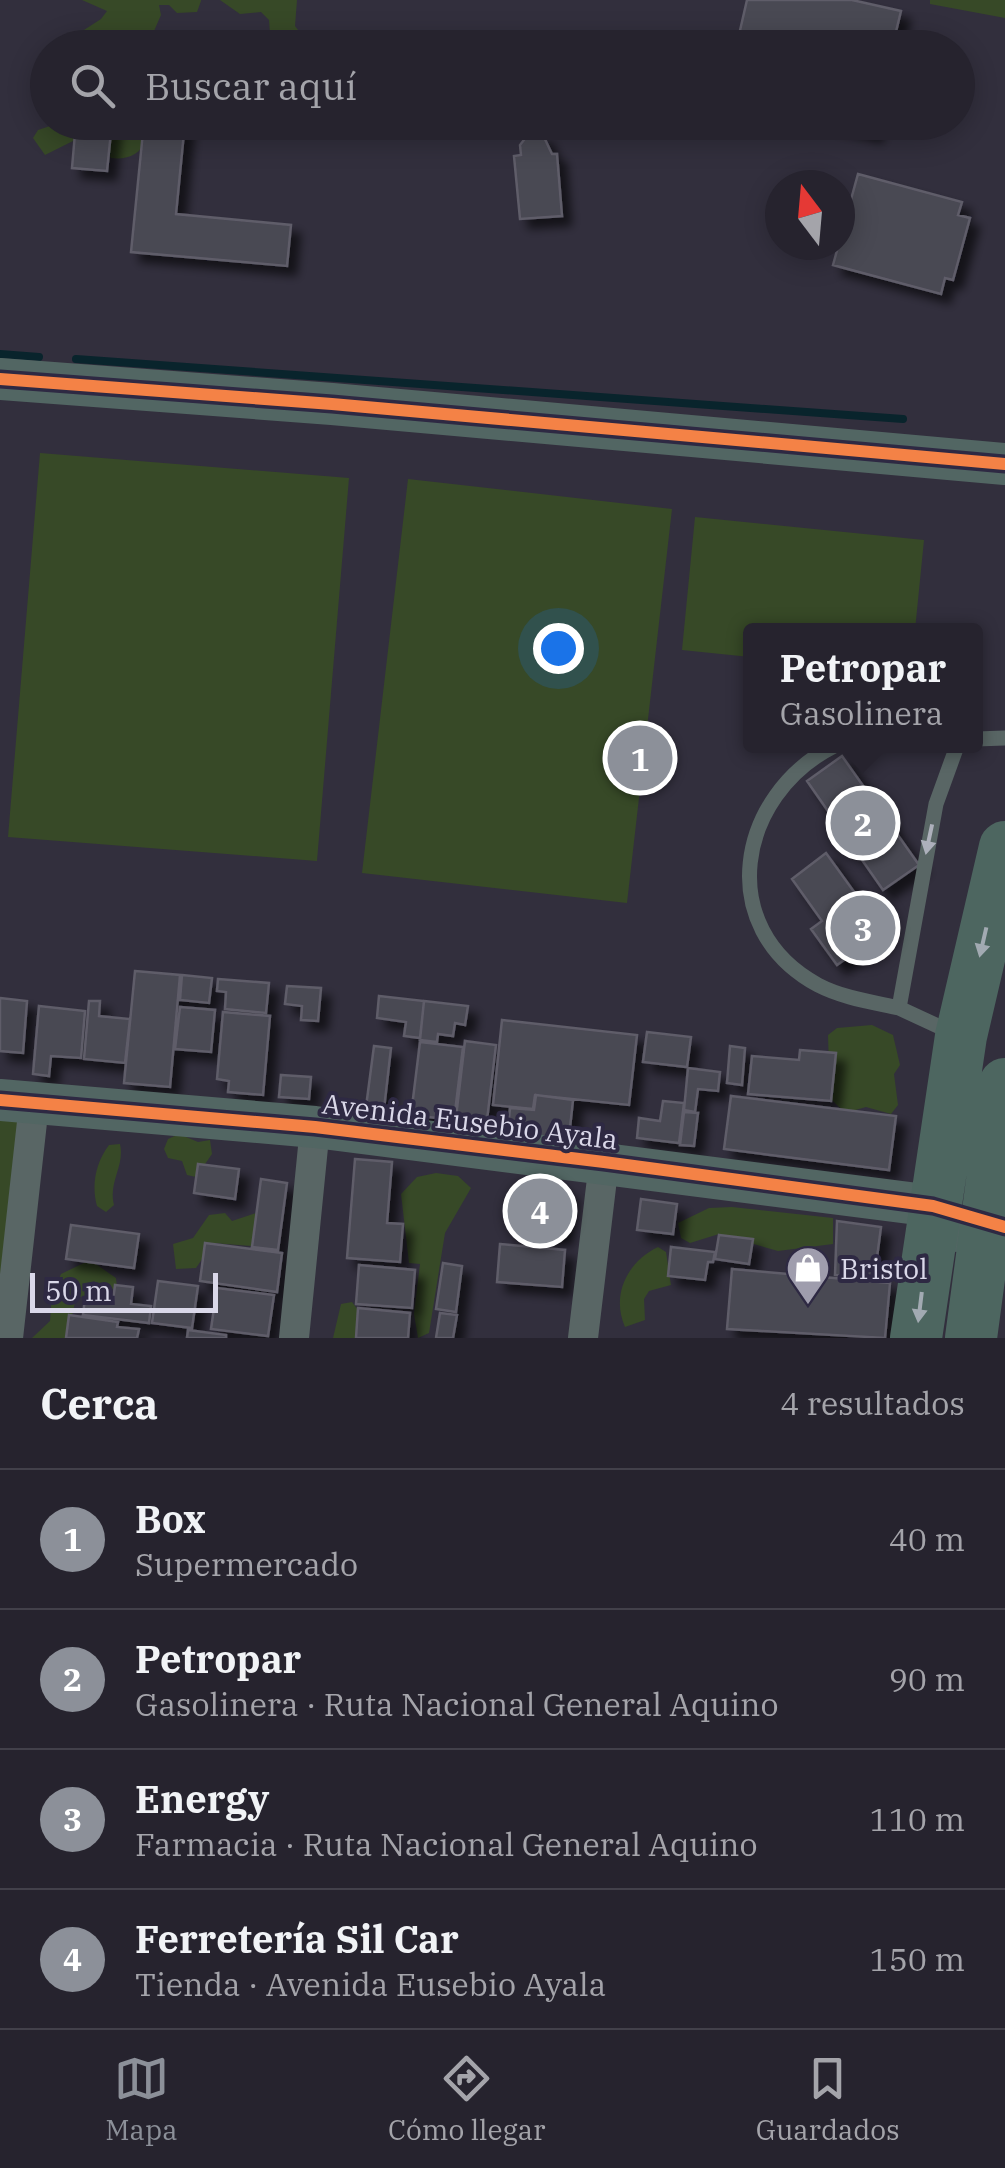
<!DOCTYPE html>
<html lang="es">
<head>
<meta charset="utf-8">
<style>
  body { margin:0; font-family:"IBM Plex Serif",serif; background:#322f3a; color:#f1f3f6 }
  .compass { position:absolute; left:765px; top:170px; width:90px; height:90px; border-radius:50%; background:#26232e; box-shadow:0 5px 25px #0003; rotate:344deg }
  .scale { position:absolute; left:30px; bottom:25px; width:188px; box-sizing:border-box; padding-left:10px; border:5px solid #dad8e9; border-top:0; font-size:28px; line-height:35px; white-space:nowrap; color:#dad8e9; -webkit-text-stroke:8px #2e2943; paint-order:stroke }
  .you { position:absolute; left:558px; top:648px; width:35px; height:35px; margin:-25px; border:8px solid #fff; border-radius:50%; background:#1a73e8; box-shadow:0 0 0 15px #1a73e833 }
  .badge { display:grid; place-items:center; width:65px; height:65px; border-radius:50%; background:#8c9099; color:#fff; font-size:32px; font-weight:700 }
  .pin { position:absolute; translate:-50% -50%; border:5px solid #fff; box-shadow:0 2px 10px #0006 }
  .popup { position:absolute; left:743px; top:623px; width:240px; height:130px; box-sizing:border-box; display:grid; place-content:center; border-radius:10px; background:#26232e; filter:drop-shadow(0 2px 8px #0005); font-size:32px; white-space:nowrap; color:#a4a4aa }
  .popup b { font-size:38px; color:#f1f3f6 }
  .popup::after { content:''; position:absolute; left:50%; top:100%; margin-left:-20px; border:20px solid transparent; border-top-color:#26232e }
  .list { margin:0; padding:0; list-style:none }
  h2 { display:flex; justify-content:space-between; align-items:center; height:130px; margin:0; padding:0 40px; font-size:42px }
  h2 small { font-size:32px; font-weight:400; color:#a4a4aa }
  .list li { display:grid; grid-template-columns:65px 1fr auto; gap:30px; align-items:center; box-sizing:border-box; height:140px; padding:0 40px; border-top:2px solid #42404a }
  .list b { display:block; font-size:38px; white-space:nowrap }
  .list p { margin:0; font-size:32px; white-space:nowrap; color:#a4a4aa }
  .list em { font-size:32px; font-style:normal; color:#a4a4aa }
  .icon { flex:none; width:55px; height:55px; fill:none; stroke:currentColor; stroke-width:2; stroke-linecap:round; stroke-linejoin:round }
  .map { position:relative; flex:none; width:1005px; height:1338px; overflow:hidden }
  .search { position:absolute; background:#26232e; box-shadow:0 5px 25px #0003; left:30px; right:30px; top:30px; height:110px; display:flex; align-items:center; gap:25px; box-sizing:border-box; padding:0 35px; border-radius:55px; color:#a4a4aa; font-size:38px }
  .sheet { height:690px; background:#26232e }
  nav { display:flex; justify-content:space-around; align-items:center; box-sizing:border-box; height:140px; border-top:2px solid #42404a; background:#26232e; font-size:28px; color:#a4a4aa }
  nav a { display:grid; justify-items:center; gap:5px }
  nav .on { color:#8c9099 }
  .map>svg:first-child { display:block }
</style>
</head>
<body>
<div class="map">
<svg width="1005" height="1338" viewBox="0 0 1005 1338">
  <defs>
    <filter id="shadow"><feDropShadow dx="9" dy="9" stdDeviation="5" flood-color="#0009"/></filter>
  </defs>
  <rect width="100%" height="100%" fill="#322f3d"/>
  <!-- green -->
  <path fill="#374927" d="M82 0H201V1L197 12 177 13 169 5H159L161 15 147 47H71L73 37 101 19 107 11Z
    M220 0H297L295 26 311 47H271L269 20 261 12 240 14Z
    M930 0H1005V18L930 4Z
    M141 122 147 140C139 155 128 160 111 158L106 148 83 136 45 155 33 138 38 130 59 123Z
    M40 453 349 478 317 861 8 837Z
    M408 479 672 509 627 903 362 873Z
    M695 517 924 540 915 630H750V657L682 650Z
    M872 1025 893 1035 900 1065 894 1074 898 1105 891 1114 866 1107 845 1113 830 1098 828 1035 837 1028Z
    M0 1115 33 1124 0 1338Z
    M179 1134 198 1142 210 1140 212 1154 196 1177 187 1175 182 1161 168 1158 164 1149 168 1139Z
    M120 1144C125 1166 108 1182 114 1205L106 1212 97 1206C91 1185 96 1162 109 1145Z
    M436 1173 458 1176 471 1188 445 1233 429 1333 418 1338 414 1314 420 1264 409 1263 401 1194 417 1177Z
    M732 1207 833 1218V1244L778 1251 719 1234 690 1243 681 1238 678 1223 709 1208Z
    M259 1212 251 1246 213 1243 196 1268 176 1269 173 1244 193 1238 209 1215 225 1213 232 1221Z
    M658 1247 666 1252 671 1285 649 1291 644 1299 645 1320 625 1327C611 1295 627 1262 658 1247Z
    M90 1260 116 1278 117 1288 76 1298 67 1338H32L50 1321 52 1294 61 1274Z
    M352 1302 361 1314 356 1338H333L341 1304Z"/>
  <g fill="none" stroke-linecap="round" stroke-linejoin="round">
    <!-- stream -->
    <path stroke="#09242c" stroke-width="8" d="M0 354 39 357
      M76 359 903 419"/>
  </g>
  <!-- building -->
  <path fill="#494853" stroke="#5f5d69" stroke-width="2.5" filter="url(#shadow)" d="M747 0H852L901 11 892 48H736Z
    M76 122H112L107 171 72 168Z
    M144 122H185L176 214 291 225 287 266 131 252Z
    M828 122H875L873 133Z
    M543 135 552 154H557L562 216 520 219 514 156 521 155 520 145 527 136Z
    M858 174 962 202 958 215 970 218 953 280 945 278 941 294 833 265Z
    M842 756 919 865 883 890 807 781Z
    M826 853 883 932 837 965 811 929 822 921 792 879Z
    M135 971 180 975 170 1087 124 1083Z
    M182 975 212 978 209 1003 180 1000Z
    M218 979 269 983 266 1013 225 1009 226 992 217 991Z
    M287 986 321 988 318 1021 301 1020 302 1006 285 1004Z
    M379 996 424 1001 420 1038 404 1036 406 1022 377 1018Z
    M0 998 27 1001 23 1053 0 1051Z
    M89 1001H100L99 1016 130 1019 125 1063 84 1059Z
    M424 1001 468 1006 465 1025 455 1023 453 1036 438 1034 437 1042 420 1040Z
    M39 1006 85 1011 81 1058 51 1056 49 1076 33 1074Z
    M180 1007 215 1010 211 1052 175 1049Z
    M223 1012 270 1016 263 1095 228 1092 229 1081 217 1079Z
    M502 1020 637 1035 629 1105 535 1095 533 1109 493 1105Z
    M647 1032 691 1037 687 1067 643 1062Z
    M465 1041 496 1045 487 1120 456 1117Z
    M420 1042 463 1047 454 1120 411 1115Z
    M374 1046 391 1048 384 1109 366 1107Z
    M730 1046 745 1048 742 1085 727 1083Z
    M800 1050 836 1053 831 1101 748 1094 752 1056 799 1060Z
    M688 1068 720 1072 718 1091 698 1089 695 1112 684 1110Z
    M281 1075 311 1077 309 1099 279 1097Z
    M536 1095 573 1100 568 1146 507 1140 510 1108 534 1110Z
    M731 1096 896 1116 889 1170 724 1149Z
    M663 1101 684 1103 679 1143 637 1138 639 1118 660 1121Z
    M684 1112 698 1113 694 1146 680 1145Z
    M355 1159 392 1162 387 1223 403 1224 400 1262 347 1258Z
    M198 1164 239 1169 235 1199 194 1193Z
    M261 1179 287 1183 278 1250 252 1247Z
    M517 1187 568 1191 563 1236 512 1231Z
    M641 1199 677 1204 673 1234 637 1230Z
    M837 1221 881 1227 874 1280 835 1275Z
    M71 1225 139 1234 134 1268 66 1259Z
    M719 1235 753 1239 749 1264 715 1259Z
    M205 1243 282 1253 277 1292 200 1281Z
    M500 1244 565 1250 562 1287 497 1282Z
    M671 1247 715 1252 713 1262H708L705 1280 668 1276Z
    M443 1263 462 1266 456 1312 436 1309Z
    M359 1265 415 1270 412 1308 356 1304Z
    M732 1269 890 1283 885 1338 727 1329Z
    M158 1281 198 1286 192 1328 152 1323Z
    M115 1285 133 1287 131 1304 151 1306 149 1323 83 1315 85 1298 113 1301Z
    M217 1288 274 1295 268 1336 211 1329Z
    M358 1308 410 1313 408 1338H356Z
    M440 1313 457 1315 453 1338H436Z
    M69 1315 118 1322 117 1327 139 1329 137 1338H66Z
    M188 1330 226 1335V1338H187Z"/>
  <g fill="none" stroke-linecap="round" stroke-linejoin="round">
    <!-- lane -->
    <path stroke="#596665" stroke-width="15" d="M976 739 1005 738
      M834 746C737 795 713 928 818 985 843 998 872 1002 899 1008
      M955 1034 899 1008 936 804 957 746"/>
    <!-- street -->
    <path stroke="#596665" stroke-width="30" d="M8 1338 34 1104
      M294 1338 315 1127
      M583 1338 604 1162"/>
    <!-- secondary -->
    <path stroke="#526663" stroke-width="42" d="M0 379 332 404 1005 464
      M0 1100 315 1127 933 1206 958 1231"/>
    <!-- highway -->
    <path stroke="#4d6660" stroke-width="52" d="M916 1338 961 1036 1005 847
      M971 1338 1005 1084"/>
    <!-- cycleway casing -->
    <g stroke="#2e2943" stroke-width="19">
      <path id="cycleway" d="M0 379 332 404 1005 464
        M0 1100 315 1127 604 1162 933 1206 1005 1227"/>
    </g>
    <!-- cycleway -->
    <use href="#cycleway" stroke="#f48246" stroke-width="12"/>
  </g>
  <!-- one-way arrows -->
  <defs><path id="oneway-solid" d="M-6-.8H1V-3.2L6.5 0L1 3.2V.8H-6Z" transform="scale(2.5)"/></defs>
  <use fill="#adb0bb" href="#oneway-solid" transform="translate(929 839) rotate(102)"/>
  <g fill="#a2aab2">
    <use href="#oneway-solid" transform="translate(983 942) rotate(103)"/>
    <use href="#oneway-solid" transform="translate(920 1307) rotate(97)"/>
  </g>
  <!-- icons -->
  <defs>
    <g id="shop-pin" transform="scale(2.25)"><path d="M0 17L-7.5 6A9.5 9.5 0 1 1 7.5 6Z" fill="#9f9dad" stroke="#2e2943"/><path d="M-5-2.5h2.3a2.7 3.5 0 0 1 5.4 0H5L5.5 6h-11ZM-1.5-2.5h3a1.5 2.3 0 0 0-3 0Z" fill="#fff"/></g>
  </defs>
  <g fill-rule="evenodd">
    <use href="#shop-pin" x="808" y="1268"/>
  </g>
  <g text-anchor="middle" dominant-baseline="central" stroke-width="8" stroke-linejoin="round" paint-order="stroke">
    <!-- street labels -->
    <g font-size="28" fill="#dad8e9" stroke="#2e2943">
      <text transform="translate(470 1121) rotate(7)">Avenida Eusebio Ayala</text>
    </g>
    <!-- poi labels -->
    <g font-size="28" fill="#dad8e9" stroke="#2e2943" text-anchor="start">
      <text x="840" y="1268">Bristol</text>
    </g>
  </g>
</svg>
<svg class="compass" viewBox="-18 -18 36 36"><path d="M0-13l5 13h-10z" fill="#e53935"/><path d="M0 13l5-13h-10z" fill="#a4a4aa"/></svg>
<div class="scale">50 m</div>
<div class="you"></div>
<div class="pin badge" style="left:640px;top:758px">1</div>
<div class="pin badge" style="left:863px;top:823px">2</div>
<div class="popup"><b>Petropar</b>Gasolinera</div>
<div class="pin badge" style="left:863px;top:928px">3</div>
<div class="pin badge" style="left:540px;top:1211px">4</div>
<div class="search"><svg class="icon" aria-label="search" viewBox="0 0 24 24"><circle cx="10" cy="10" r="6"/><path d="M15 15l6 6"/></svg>Buscar aquí</div>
</div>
<section class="sheet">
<h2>Cerca<small>4 resultados</small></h2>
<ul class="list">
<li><span class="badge">1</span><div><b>Box</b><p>Supermercado</p></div><em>40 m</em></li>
<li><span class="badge">2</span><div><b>Petropar</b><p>Gasolinera · Ruta Nacional General Aquino</p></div><em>90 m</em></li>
<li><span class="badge">3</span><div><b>Energy</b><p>Farmacia · Ruta Nacional General Aquino</p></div><em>110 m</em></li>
<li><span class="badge">4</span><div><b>Ferretería Sil Car</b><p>Tienda · Avenida Eusebio Ayala</p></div><em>150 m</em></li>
</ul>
</section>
<nav>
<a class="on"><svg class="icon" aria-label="map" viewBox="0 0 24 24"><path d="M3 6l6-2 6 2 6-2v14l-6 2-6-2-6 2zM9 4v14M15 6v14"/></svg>Mapa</a>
<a><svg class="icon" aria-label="directions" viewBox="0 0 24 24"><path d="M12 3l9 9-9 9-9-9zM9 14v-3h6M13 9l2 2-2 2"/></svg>Cómo llegar</a>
<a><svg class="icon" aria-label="saved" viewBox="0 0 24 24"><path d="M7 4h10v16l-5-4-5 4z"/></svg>Guardados</a>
</nav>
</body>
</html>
